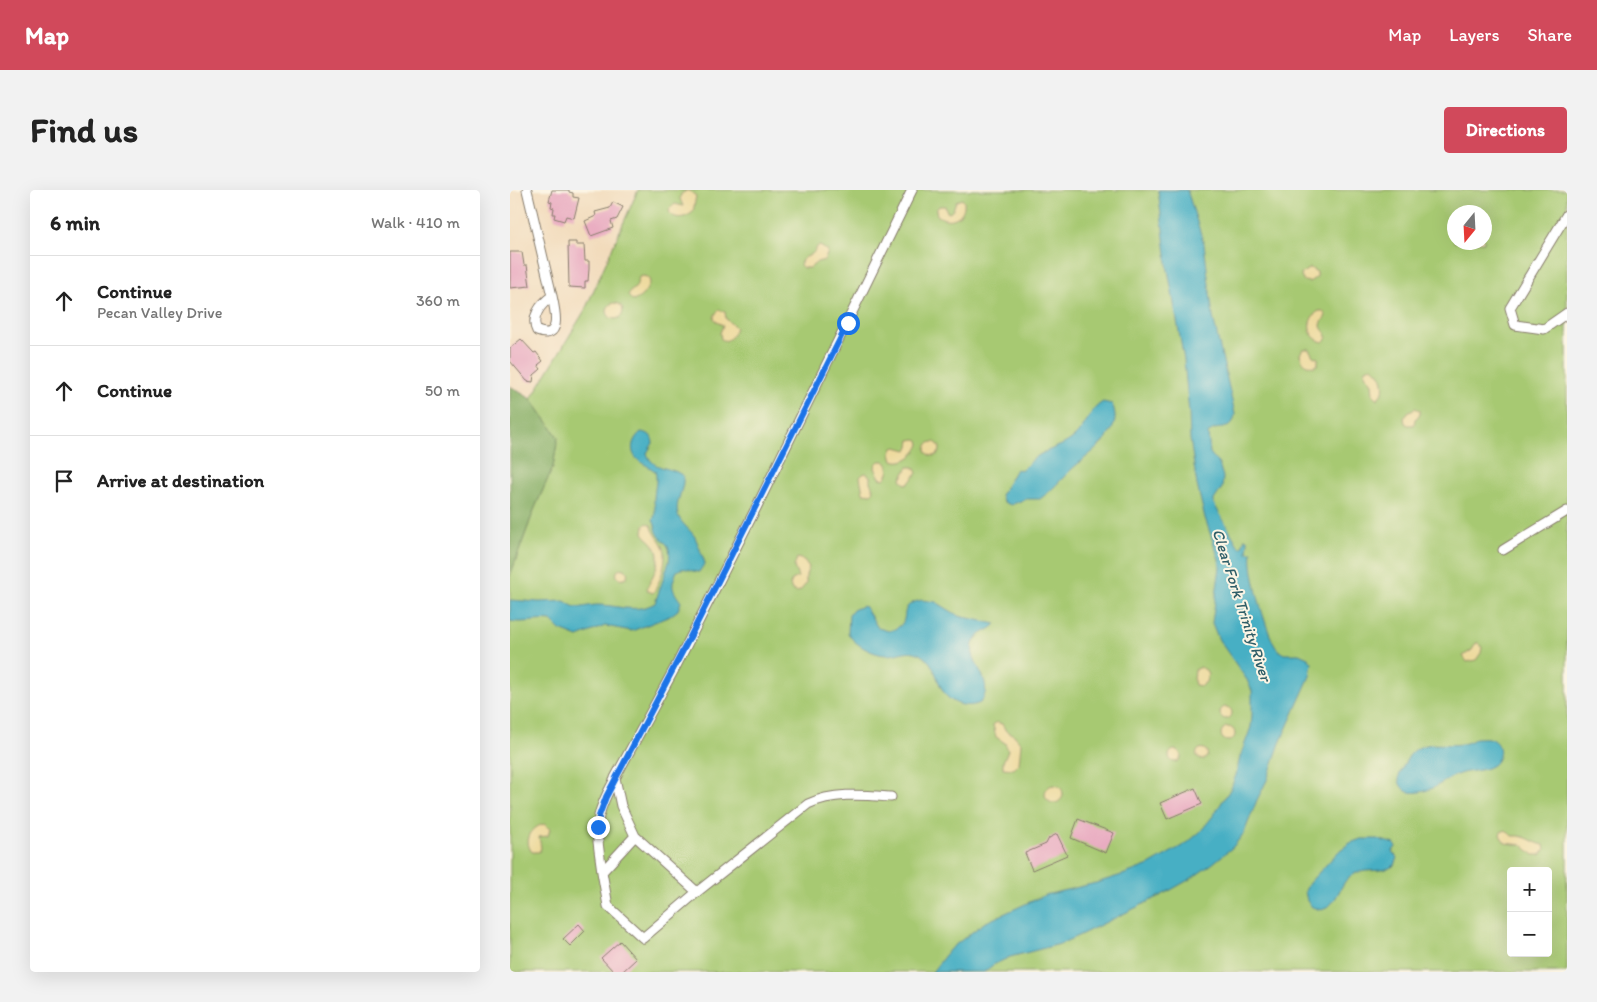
<!DOCTYPE html>
<html lang="en">
<head>
<meta charset="utf-8">
<style>
  body { margin:0; font-family:Itim,sans-serif; background:#f2f2f2; color:#222 }
  .controls { position:absolute; right:15px; bottom:15px; display:grid; overflow:hidden; border-radius:5px; box-shadow:0 5px 20px #0002 }
  .controls button { width:45px; height:45px; display:grid; place-items:center; padding:0; border:0; border-bottom:1px solid #e0e0e0; background:#fff; color:#222; font:25px sans-serif }
  .compass { position:absolute; left:937px; top:15px; width:45px; height:45px; border-radius:50%; background:#fff; box-shadow:0 5px 20px #0002; rotate:198deg }
  .stop { position:absolute; width:15px; height:15px; margin:-11px; border:4px solid #1a73e8; border-radius:50%; background:#fff }
  .stop.end { background:#1a73e8; border-color:#fff; box-shadow:0 1px 5px #0008 }
  .list { margin:0; padding:0; list-style:none }
  h2 { display:flex; justify-content:space-between; align-items:center; height:65px; margin:0; padding:0 20px; font-size:21px }
  h2 small { font-size:16px; font-weight:400; color:#767676 }
  .list li { display:grid; grid-template-columns:32px 1fr auto; gap:15px; align-items:center; box-sizing:border-box; height:90px; padding:0 20px; border-top:1px solid #e0e0e0 }
  .list b { display:block; font-size:19px; white-space:nowrap }
  .list p { margin:0; font-size:16px; white-space:nowrap; color:#767676 }
  .list em { font-size:16px; font-style:normal; color:#767676 }
  .icon { flex:none; width:28px; height:28px; fill:none; stroke:currentColor; stroke-width:2; stroke-linecap:round; stroke-linejoin:round }
  .map { position:relative; flex:none; width:1057px; height:782px; overflow:hidden; border-radius:5px }
  header { display:flex; align-items:center; gap:30px; box-sizing:border-box; height:70px; padding:0 25px; background:#d1495b; color:#fff }
  header strong { font-size:24px }
  nav { display:flex; gap:28px; margin-inline-start:auto; font-size:18px }
  .intro { display:flex; align-items:center; justify-content:space-between; box-sizing:border-box; height:120px; padding:0 30px }
  h1 { margin:0; font-size:35px }
  .button { padding:12px 22px; border-radius:5px; background:#d1495b; color:#fff; font-size:18px; font-weight:700 }
  main { display:flex; gap:30px; padding:0 30px }
  aside { flex:1; background:#fff; border-radius:5px; box-shadow:0 5px 20px #0002 }
  .map>svg:first-child { display:block }
</style>
</head>
<body>
<header>
<strong>Map</strong>
<nav><a>Map</a><a>Layers</a><a>Share</a></nav>
</header>
<div class="intro"><h1>Find us</h1><a class="button">Directions</a></div>
<main>
<aside>
<h2>6 min<small>Walk · 410 m</small></h2>
<ul class="list">
<li><svg class="icon" aria-label="ahead" viewBox="0 0 24 24"><path d="M12 20V5M6 11l6-6 6 6"/></svg><div><b>Continue</b><p>Pecan Valley Drive</p></div><em>360 m</em></li>
<li><svg class="icon" aria-label="ahead" viewBox="0 0 24 24"><path d="M12 20V5M6 11l6-6 6 6"/></svg><div><b>Continue</b></div><em>50 m</em></li>
<li><svg class="icon" aria-label="arrive" viewBox="0 0 24 24"><path d="M6 21V4h12l-3 4 3 4H6"/></svg><div><b>Arrive at destination</b></div></li>
</ul>
</aside>
<div class="map">
<svg width="1057" height="782" viewBox="0 0 1057 782">
  <rect width="100%" height="100%" fill="#fcf5e5"/>
  <filter id="ink" filterUnits="userSpaceOnUse"><feTurbulence type="fractalNoise" baseFrequency=".02" numOctaves="2"/><feDisplacementMap in="SourceGraphic" scale="10" xChannelSelector="R" yChannelSelector="G"/><feConvolveMatrix kernelMatrix="1 2 1 2 8 2 1 2 1" color-interpolation-filters="sRGB"/></filter>
  <filter id="wash" filterUnits="userSpaceOnUse"><feTurbulence type="fractalNoise" baseFrequency=".0096" numOctaves="4" result="noise"/><feDisplacementMap in="SourceGraphic" scale="20" xChannelSelector="R" yChannelSelector="G"/><feGaussianBlur stdDeviation="1.12" result="paint"/><feColorMatrix in="noise" values="0 0 0 0 0 0 0 0 0 0 0 0 0 0 0 0 0 1.4 0 .05"/><feComposite in="paint" operator="in"/></filter>
  <g filter="url(#wash)">
    <rect width="100%" height="100%" fill="#f2dbbc"/>
    <!-- green -->
    <path fill="#a7c972" stroke="#627247" fill-rule="evenodd" d="M128 0H1057V782H0V386L24 320 43 277 48 247 21 209 75 120ZM944 22H974V52H944ZM1001 681H1038V763H1001Z"/>
    <!-- forest -->
    <path fill="#85ad64" stroke="#506440" d="M0 196 21 209 48 247 43 277 24 320 0 386Z"/>
    <!-- sand -->
    <path fill="#eeda9e" stroke="#857b5d" d="M178 0 186 6 183 22C176 28 167 30 160 24L159 19 165 14 173 16 170 9 171 4Z
      M452 9 454 12C456 27 439 35 427 25L426 20 429 16H435L437 22 439 23 443 20 446 11Z
      M310 56 318 61 315 70 307 72 300 78H293L290 75C292 66 298 68 303 63 305 61 306 59 307 57Z
      M800 78 807 82V87L799 92 794 91 791 87 792 83Z
      M133 86 137 87 140 91C137 101 132 108 123 111L118 106 120 102 126 97 129 87Z
      M97 121a8 8 0 1 1 16 0a8 8 0 1 1-16 0Z
      M209 120 215 122 216 129 226 138C223 145 219 154 211 149L210 143 213 135C205 132 200 128 209 120Z
      M809 121H813L816 126C814 129 811 132 811 136 812 141 817 142 817 148L813 152C797 148 795 129 809 121Z
      M793 159H799L803 166 808 168V174L805 176C797 178 791 171 790 164Z
      M861 177C871 181 875 192 873 202L867 209 863 205 862 193 855 184 856 179Z
      M905 218 910 220V225L905 229 904 235H898L895 233 894 228 898 222Z
      M406 249 409 250 410 254C407 264 393 275 383 270L381 263 383 258 386 257 397 260 399 256 400 250Z
      M416 259a7 7 0 1 1 14 0a7 7 0 1 1-14 0Z
      M369 271H374C380 276 380 284 374 289L370 288 365 278 366 274Z
      M398 277H404L407 283 399 293 395 294 391 289Z
      M356 283 360 286V292L364 301 361 304 353 303 350 287 353 284Z
      M137 333 141 335C144 344 149 348 153 356 159 367 150 393 143 403L138 401 137 398C143 385 154 369 144 355 141 350 136 348 133 343L134 336Z
      M287 368 294 370 299 377 296 385V394L290 401 286 402 282 400 280 395 282 390 288 387 284 377Z
      M106.5 384a5.5 5.5 0 1 1 11 0a5.5 5.5 0 1 1-11 0Z
      M966 453H969L972 457 971 463 966 470 957 472 953 466 962 460Z
      M690 477 696 480 698 484 696 492 691 496 685 495 684 491 685 480Z
      M710 523a6 6 0 1 1 12 0a6 6 0 1 1-12 0Z
      M486 532 492 534 496 541 504 545 511 553 509 574 504 579 493 578V572L498 560 495 553 486 547 483 535Z
      M711 544a7 7 0 1 1 14 0a7 7 0 1 1-14 0Z
      M686.5 564a5.5 5.5 0 1 1 11 0a5.5 5.5 0 1 1-11 0Z
      M659 566a6 6 0 1 1 12 0a6 6 0 1 1-12 0Z
      M535 604a9 9 0 1 1 18 0a9 9 0 1 1-18 0Z
      M34 634 40 639 38 646 29 647 31 658 29 662H22C13 651 21 637 34 634Z
      M996 640 1002 646C1018 645 1020 652 1034 655L1035 660 1031 665H1024L1012 655 995 653 990 645 991 642Z"/>
    <!-- water -->
    <path fill="#46afc4" stroke="#316670" d="M648 0H677L694 54 703 127 725 224C722 246 706 232 698 244L700 263 709 274 713 287 712 298 704 310V314L729 357H732L735 348 738 350 737 362H742C739 381 755 438 765 456 767 459 770 462 774 464H789L798 468 802 473 800 486 770 553 757 590 747 610 734 643 723 657 702 674 682 688 652 705 570 745 550 754 500 767 483 775 474 782H422L440 759 474 733 535 705 586 693 615 684 639 675 677 653 690 642 703 626 721 598 726 585 730 567 741 537 742 525V501L737 490 709 450 702 433 710 377 709 369 695 328 687 295 680 249 679 223 674 170 658 80Z
      M593 212 602 214C616 243 579 263 562 279 551 289 542 301 530 309H515L501 315 493 312 491 305 506 279 512 280C519 274 523 268 531 264 544 257 558 255 568 243 578 232 580 219 593 212Z
      M131 242C139 243 142 245 143 253L137 263C142 281 162 276 173 286 175 300 164 312 168 325 171 334 180 339 185 347 189 356 192 365 195 373L189 382C180 382 176 375 167 381 160 397 162 399 171 412L168 420 160 426 127 439 122 441 95 436 68 447 50 440 41 431C27 429 13 434 0 431V410L29 412 55 411C68 422 74 415 88 415 108 415 126 424 145 413L159 372C162 351 153 355 147 342 146 338 145 334 143 330 147 322 144 317 144 310 144 299 148 291 145 281 140 277 133 274 128 270 118 261 123 248 131 242Z
      M412 410 426 412 449 426 486 434C481 440 472 442 467 447 449 468 490 489 470 513 457 519 440 514 433 501 428 493 427 484 422 476 420 471 415 468 411 465 400 457 389 465 377 465 364 465 344 455 338 443L339 425 343 420 352 416 355 417 368 438 379 441C408 433 381 416 412 410Z
      M966 548C971 548 978 547 982 549 993 554 991 569 983 575 973 582 960 580 949 584 931 591 920 605 898 602 892 599 888 593 889 586 891 581 893 576 896 571 912 540 945 565 966 548Z
      M851 649H867L885 654 886 657 882 662 888 668 885 675C872 685 852 676 839 687 829 696 826 717 811 720L802 717 797 711 795 701 799 693 830 660 840 653Z"/>
    <g id="blocks">
      <!-- building -->
      <path fill="#e9acc1" d="M42 0H59V2L63 3V7L69 8 64 28 56 26 54 31 44 28 45 24H43L44 18 41 17 42 12 39 11Z
        M103 12 113 17 107 29 101 31 103 38 81 46 75 31 86 26 85 22 100 18Z
        M58 52H66V55H74L75 71H79V79L78 91H75V98L59 97Z
        M0 62H12L14 75H17L20 96 0 98Z
        M11 149 24 163 26 162 33 171 28 175 31 179 24 185 23 192 17 191 0 171V158Z
        M685 598 692 614 657 629 650 613Z
        M568 629 604 643 596 663 561 648Z
        M547 644 557 665 522 680 515 663 536 654 539 648Z
        M69 734 75 741 60 756 53 749Z
        M110 751 126 769 112 782H104L91 768Z"/>
    </g>
  </g>
  <g filter="url(#ink)">
    <use href="#blocks" fill-opacity="0" stroke="#877c6c" stroke-width="1"/>
    <g fill="none" stroke-linecap="round" stroke-linejoin="round">
      <!-- minor casing -->
      <g stroke="#877c6c" stroke-width="11">
        <path id="minor" d="M17 0 42 106
          M1057 24 1000 118 1005 135 1034 139 1057 123
          M42 106C45 120 53 151 27 141 20 127 31 114 42 106Z
          M993 360 1057 321
          M105 589C99 600 92 612 89 626 85 644 90 664 92 682L125 646
          M381 607C353 605 324 602 298 614L187 702 125 646 111 616 105 588 167 474 246 318 402 0
          M92 682 98 716 133 748 187 702"/>
      </g>
      <!-- minor -->
      <use href="#minor" stroke="#fff" stroke-width="9"/>
    </g>
  </g>
  <g fill="none" stroke-linecap="round" stroke-linejoin="round" filter="url(#ink)">
    <!-- route -->
    <path stroke="#1a73e8" stroke-width="6" d="M88 637 89 626 96 607 178 451 338 133"/>
  </g>
  <g text-anchor="middle" dominant-baseline="central" stroke-width="4" stroke-linejoin="round" paint-order="stroke">
    <!-- water labels -->
    <g font-size="16" font-style="italic" fill="#2f5e68" stroke="#fcf5e5">
      <text transform="translate(732 415) rotate(72)">Clear Fork Trinity River</text>
    </g>
  </g>
</svg>
<div class="controls">
<button>+</button>
<button>−</button>
</div>
<svg class="compass" viewBox="-18 -18 36 36"><path d="M0-13l5 13h-10z" fill="#e53935"/><path d="M0 13l5-13h-10z" fill="#767676"/></svg>
<div class="stop" style="left:338px;top:133px"></div>
<div class="stop end" style="left:88px;top:637px"></div>
</div>
</main>
</body>
</html>
